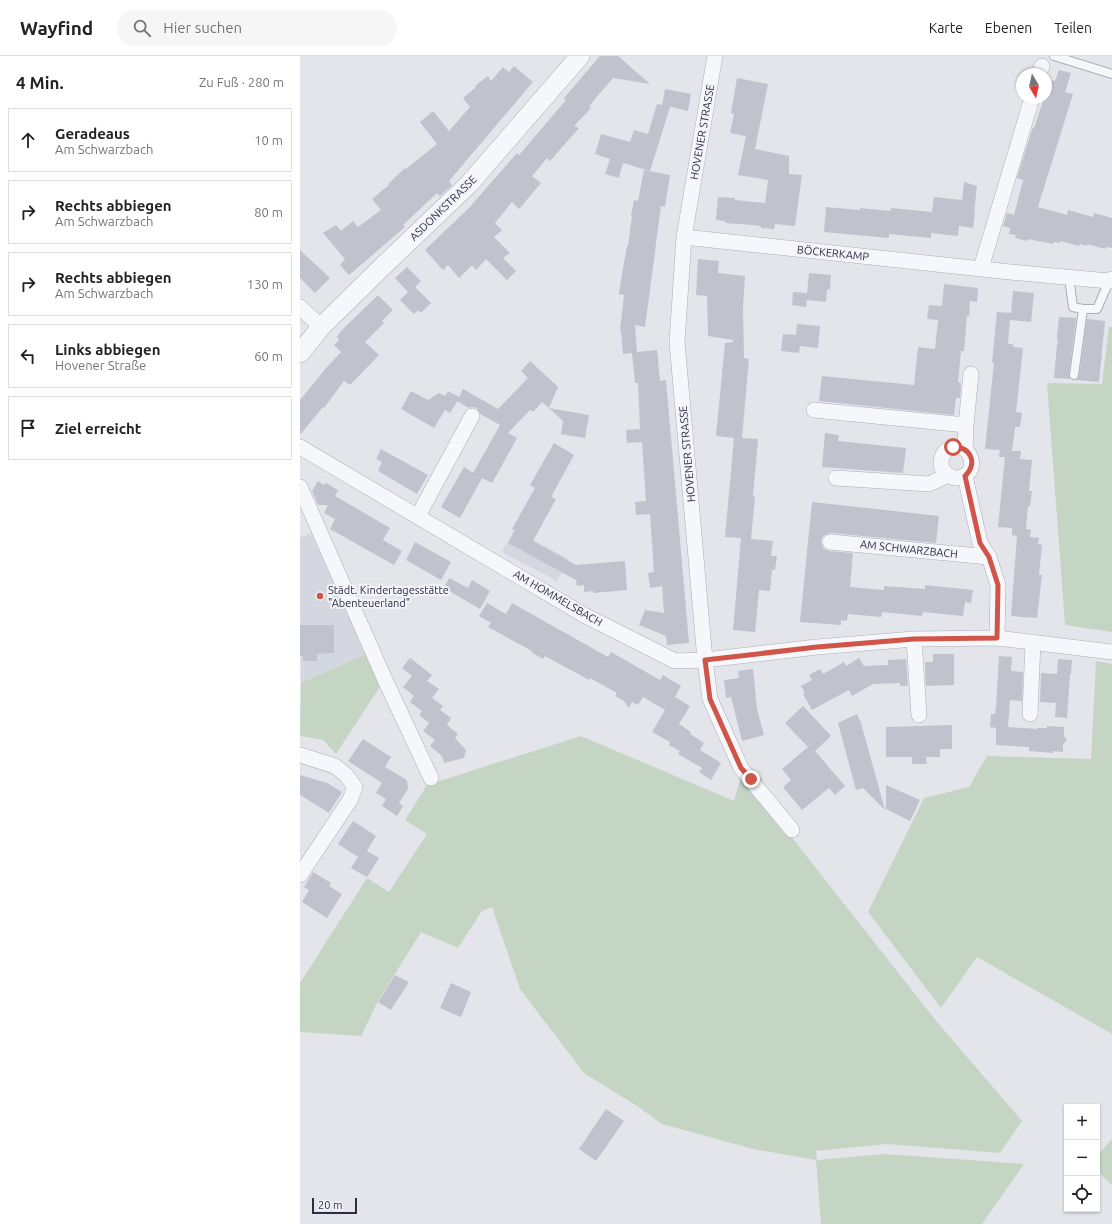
<!DOCTYPE html>
<html lang="de">
<head>
<meta charset="utf-8">
<style>
  body { margin:0; font-family:Ubuntu,sans-serif; background:#f6f6f6; color:#222 }
  .controls { position:absolute; right:12px; bottom:12px; display:grid; overflow:hidden; border-radius:0px; box-shadow:0 1px 3px #0004 }
  .controls button { width:36px; height:36px; display:grid; place-items:center; padding:0; border:0; border-bottom:1px solid #e0e0e0; background:#fff; color:#222; font:20px sans-serif }
  .compass { position:absolute; left:716px; top:12px; width:36px; height:36px; border-radius:50%; background:#fff; box-shadow:0 1px 3px #0004; rotate:171deg }
  .scale { position:absolute; left:12px; bottom:10px; width:45px; box-sizing:border-box; padding-left:4px; border:2px solid #2b2e44; border-top:0; font-size:11px; line-height:14px; white-space:nowrap; color:#2b2e44; -webkit-text-stroke:3px #f3f4f9; paint-order:stroke }
  .stop { position:absolute; width:12px; height:12px; margin:-9px; border:3px solid #d05448; border-radius:50%; background:#fff }
  .stop.end { background:#d05448; border-color:#fff; box-shadow:0 1px 4px #0008 }
  .list { margin:0; padding:0; list-style:none }
  h2 { display:flex; justify-content:space-between; align-items:center; height:52px; margin:0; padding:0 16px; font-size:17px }
  h2 small { font-size:13px; font-weight:400; color:#767676 }
  .list li { display:grid; grid-template-columns:26px 1fr auto; gap:12px; align-items:center; box-sizing:border-box; height:64px; margin:0 8px 8px; padding:0 8px; border:1px solid #e0e0e0; border-radius:0px }
  .list b { display:block; font-size:15px; white-space:nowrap }
  .list p { margin:0; font-size:13px; white-space:nowrap; color:#767676 }
  .list em { font-size:13px; font-style:normal; color:#767676 }
  .icon { flex:none; width:22px; height:22px; fill:none; stroke:currentColor; stroke-width:2; stroke-linecap:round; stroke-linejoin:round }
  .map { position:relative; flex:none; width:812px; height:1168px; overflow:hidden }
  header { display:flex; align-items:center; gap:24px; box-sizing:border-box; height:56px; padding:0 20px; background:#fff; border-bottom:1px solid #e0e0e0 }
  header strong { font-size:19px }
  nav { display:flex; gap:22px; margin-inline-start:auto; font-size:14px }
  .search { width:280px; height:36px; background:#f6f6f6; display:flex; align-items:center; gap:10px; box-sizing:border-box; padding:0 14px; border-radius:22px; color:#767676; font-size:15px }
  main { display:flex }
  aside { flex:1; background:#fff }
  .map>svg:first-child { display:block }
</style>
</head>
<body>
<header>
<strong>Wayfind</strong>
<div class="search"><svg class="icon" aria-label="search" viewBox="0 0 24 24"><circle cx="10" cy="10" r="6"/><path d="M15 15l6 6"/></svg>Hier suchen</div>
<nav><a>Karte</a><a>Ebenen</a><a>Teilen</a></nav>
</header>
<main>
<aside>
<h2>4 Min.<small>Zu Fuß · 280 m</small></h2>
<ul class="list">
<li><svg class="icon" aria-label="ahead" viewBox="0 0 24 24"><path d="M12 20V5M6 11l6-6 6 6"/></svg><div><b>Geradeaus</b><p>Am Schwarzbach</p></div><em>10 m</em></li>
<li><svg class="icon" aria-label="right" viewBox="0 0 24 24"><path d="M7 20v-9h11M14 6l5 5-5 5"/></svg><div><b>Rechts abbiegen</b><p>Am Schwarzbach</p></div><em>80 m</em></li>
<li><svg class="icon" aria-label="right" viewBox="0 0 24 24"><path d="M7 20v-9h11M14 6l5 5-5 5"/></svg><div><b>Rechts abbiegen</b><p>Am Schwarzbach</p></div><em>130 m</em></li>
<li><svg class="icon" aria-label="left" viewBox="0 0 24 24"><path d="M17 20v-9H6M10 6l-5 5 5 5"/></svg><div><b>Links abbiegen</b><p>Hovener Straße</p></div><em>60 m</em></li>
<li><svg class="icon" aria-label="arrive" viewBox="0 0 24 24"><path d="M6 21V4h12l-3 4 3 4H6"/></svg><div><b>Ziel erreicht</b></div></li>
</ul>
</aside>
<div class="map">
<svg width="812" height="1168" viewBox="0 0 812 1168">
  <rect width="100%" height="100%" fill="#e3e5eb"/>
  <!-- built -->
  <path fill="#d5d7e0" d="M214 474 269 503 257 525 202 496Z
    M11 477 66 598 1 627 0 482Z"/>
  <!-- green -->
  <path fill="#c5d5c4" d="M809 271H812V576L765 569 747 327 802 328Z
    M66 598 81 629 36 698 23 684 0 680 1 627Z
    M796 605 812 608V978L677 901 641 952 568 856 624 742 669 731 687 700 791 703Z
    M281 680 434 745 442 718 637 966 722 1065 700 1097 587 1088 516 1095 517 1104 585 1098 724 1108 682 1168H521L516 1104 453 1093 362 1068 340 1052 284 1017 220 933 192 851 182 855 158 892 121 876 78 945 61 980 0 976V927L67 822 89 836 127 778 105 764 127 729Z
    M812 1083V1129L797 1115V1100Z"/>
  <!-- building -->
  <path fill="#c0c2ce" d="M300 0H318L350 28 313 22 289 50 291 52 274 70 279 72 250 105 247 102 232 120 241 127 219 153 212 146 195 167 202 174 194 181 210 197 203 202 216 215 207 224 186 203 176 214 172 209 159 222 148 209 143 214 125 194 170 151 188 130 217 97 219 99 266 44 264 42Z
    M214 10 233 26 149 125 152 129 140 140 137 137 103 169 105 171 49 219 40 209 45 203 23 177 36 169 41 175 53 165 58 171 81 154 72 143 89 129 88 128 105 112 106 113 137 88 120 66 133 55 149 75 170 51 163 42 176 31 175 30 188 20 191 25 203 11 209 16Z
    M759 14 771 17 765 36 773 38 738 151 767 159 768 154 793 161 794 157 812 162V192L806 191 805 193 787 188V190L780 188 779 190 761 185 760 187 754 186 753 188 728 183 727 185 715 182 716 179 709 178 710 172 703 170 707 157 714 159 723 124 717 122 732 74 733 72H734L744 42H746V35L748 30 750 31 752 24 755 25Z
    M437 22 468 28 455 93 489 100V118L502 119 495 170 475 168 474 173 461 172V170L452 169 425 167V165L416 164 418 141 435 142V144L465 147 468 124 438 119 446 80 430 77 434 58 431 57Z
    M365 33 391 38 388 55 367 50 370 51 350 115 323 107 319 122 305 118 310 103 295 98 301 78 330 86 334 74 348 78 357 48 362 49Z
    M344 114 370 119 365 151 361 150 345 271 335 269 337 296 357 294 360 325 366 324 389 587 367 589 366 580 339 569 345 554 364 557 362 530 350 532 348 517 354 516 350 458 336 459 335 446 346 445 342 386 327 387 326 374 340 373 338 327H335L332 297 323 298 321 275H320L324 239 319 238 321 224 327 190H328L332 160H331L334 144 338 145Z
    M664 126 677 130 674 156H675L673 172 659 170 658 180 631 177V182L589 178V182L524 176 526 151 560 154V152L591 155V152L632 156 634 141 662 144Z
    M0 194 30 222 15 237 0 222Z
    M398 203 419 205 418 217 445 220 443 251 444 302 449 303 442 382 458 383 453 440 455 441 451 483 473 485 471 500H477L475 514H472L470 535 459 534 455 576 433 574 441 482 425 481 434 382 416 380 425 287 433 286V284L408 280 407 240 396 239Z
    M107 211 121 225 115 231 131 247 121 257 118 254 114 258 100 244 108 236 95 222Z
    M509 217 531 219 530 234 527 233 526 246 507 244 506 251 492 249 493 236 507 237Z
    M644 228 678 232 677 246 670 245 669 260H667L664 295H661L658 326 661 327 660 342H656L654 359 519 345 522 320 614 329 618 291 635 293 638 264 627 263 629 249 642 250Z
    M713 235 734 237 731 266 710 264 708 288H713V291L723 292 716 356 722 357 720 371H715L712 395H721L720 403 732 404 729 435H732L730 450H728L726 473 731 474 730 481 739 482 738 488 742 489 739 519H742L737 562 711 560 717 480 712 479V472L698 471 705 401H699L700 394 685 393 694 307H692L697 256 711 257Z
    M78 239 93 254 82 265 84 267 65 286 79 299 50 329 44 325 24 352 23 351 0 379V344L27 311 41 296 34 289 39 284 37 281 40 276Z
    M759 261 776 262 769 318 771 323 754 322 757 288H758L757 281Z
    M787 263 805 265 799 326 776 324 779 320Z
    M497 268 520 270 518 292 500 290 499 297 481 295 483 278 496 279Z
    M230 305 258 331 249 352 242 346 233 356 230 354 208 377 217 382 200 413 192 427 182 422 160 462 141 451 164 411 173 417 200 369 180 358 177 352 172 351 169 352 157 345 158 344 150 357 145 354 134 372 101 353 111 335 128 344 139 337 145 340 148 335 159 341 163 333 198 353 228 322 221 315Z
    M249 352 289 359 285 382 261 378 263 365Z
    M525 377 539 379 538 385 606 392 603 417 522 411Z
    M254 387 274 399 251 441 256 443 233 485 276 509 325 505 327 534 294 537 293 535 284 536V529L277 530 276 524 208 487 215 474 212 473 235 432 230 429Z
    M81 393 128 419 117 438 78 415 82 406 76 403Z
    M18 425 24 429 26 427 38 434 35 440 90 472 83 484 102 495 94 509 30 473 35 463 24 457 28 449H18L12 435Z
    M512 446 639 460 636 487 531 477 527 478 523 480 521 485 522 489 524 493 529 495 553 497 550 531 584 534V530L625 533V529L673 534 671 547 665 546 663 560 623 556 622 560 582 556 581 561 548 558 547 565 541 564V569L500 566Z
    M115 486 151 506 141 524 106 504Z
    M149 522 168 532 172 524 190 535 180 553 144 532Z
    M187 547 206 558 212 547 308 601 311 596 360 624 363 619 381 630 375 641 390 650 379 668 391 676 390 678 404 687 400 694 421 707 411 724 399 716 402 712 378 698 380 695 369 689 370 686 352 676 365 654 343 641 338 649 332 646 329 652 324 645 315 640 317 637 290 622 289 624 245 600 243 603 231 596 232 595 188 571 191 567 179 560Z
    M0 569H34V597L17 598V605H3V600H0Z
    M633 598H654V629L626 630 625 606H633Z
    M699 600 712 601 711 615 723 616 722 645 710 644 708 671 737 673V672H747V670L764 671V680L767 684 763 688V696L753 695V697L729 695V691L696 689V672L690 671 691 658H695L696 651Z
    M110 602 132 619 127 625 139 633 132 642 143 650 140 654 151 662 147 669 158 678 155 682 166 694 164 702 144 707 142 700 130 690 135 684 123 675 129 667 119 659 122 655 110 646 114 640 103 631 112 620 102 612Z
    M559 602 564 610 588 609V604L606 603 608 630H600V627L573 628 552 640 549 634 512 654 503 638 505 637 501 630 512 624 509 619 520 613 523 618 544 606 546 610Z
    M758 603 772 604 771 618H770L767 662 755 661 756 647 740 646 741 617 757 618Z
    M453 613 457 653 464 679 442 685 431 641 426 642 424 624 439 622 438 615Z
    M503 650 531 680 515 695 545 730 535 739 529 732 502 754 483 731 491 724 482 713 508 691 485 667Z
    M557 658 561 667 585 754 563 732 556 734 538 667Z
    M652 669V693H640V701H626L627 708H612V701H586V671Z
    M63 683 91 701 85 711 107 724 108 733 99 747 103 750 97 760 82 750 86 743 76 737 82 727 48 705Z
    M0 719 27 727 42 736 29 757 0 739Z
    M586 729 620 744 610 765 586 753Z
    M53 765 76 780 67 795 79 802 67 821 51 812 58 801 38 788Z
    M13 816 31 827 29 830 42 838 27 862 2 846 9 834 4 831Z
    M95 919 109 926 91 954 78 946Z
    M151 927 171 936 161 961 140 952Z
    M306 1053 324 1065 296 1105 279 1093Z"/>
  <g fill="none" stroke-linecap="round" stroke-linejoin="round">
    <!-- service casing -->
    <g stroke="#acaeb9" stroke-width="10">
      <path id="service" d="M754 0 812 18
        M769 221 773 251 783 253H797L809 225
        M774 319 783 253"/>
    </g>
    <!-- minor casing -->
    <g stroke="#acaeb9" stroke-width="16">
      <path id="minor" d="M415 0 384 181 377 286 405 604 410 643 441 712 492 774
        M739 18 742 10
        M384 181 710 216 809 225 812 223
        M681 212 732 42
        M0 251 21 271
        M514 354 666 369 665 393C673 401 675 414 664 420 660 422 656 423 652 421 632 415 641 383 665 393
        M666 369 671 318
        M0 391 284 559 375 605 405 604 517 591 614 583 697 582 812 596
        M665 420 680 487 689 501 698 529 697 582
        M536 422 629 428 648 419
        M0 431 86 626 131 722
        M118 460 172 360
        M530 486 689 501
        M614 583 619 659
        M730 658 733 586
        M0 699 35 710 46 719 55 731 50 744 0 819"/>
    </g>
    <!-- tertiary casing -->
    <g stroke="#acaeb9" stroke-width="20">
      <path id="tertiary" d="M0 297 21 271 82 211 169 128 280 0"/>
    </g>
    <!-- service -->
    <use href="#service" stroke="#f6f7fa" stroke-width="8"/>
    <!-- minor -->
    <use href="#minor" stroke="#f6f7fa" stroke-width="15"/>
    <!-- tertiary -->
    <use href="#tertiary" stroke="#f6f7fa" stroke-width="19"/>
  </g>
  <g fill="none" stroke-linecap="round" stroke-linejoin="round">
    <!-- route -->
    <path stroke="#d05448" stroke-width="5" d="M451 723 441 712 410 643 405 604 517 591 614 583 697 582 698 529 689 501 680 487 665 420C678 407 671 391 653 391"/>
  </g>
  <!-- markers -->
  <circle fill="#d05448" stroke="#f3f4f9" stroke-width="1.5" cx="20" cy="540" r="4"/>
  <g text-anchor="middle" dominant-baseline="central" stroke-width="4" stroke-linejoin="round" paint-order="stroke">
    <!-- street labels -->
    <g font-size="11" fill="#2b2e44" stroke="#f3f4f9">
      <text transform="translate(402 76) rotate(-80)">HOVENER STRASSE</text>
      <text transform="translate(143 152) rotate(-44)">ASDONKSTRASSE</text>
      <text transform="translate(533 197) rotate(6)">BÖCKERKAMP</text>
      <text transform="translate(387 398) rotate(-95)">HOVENER STRASSE</text>
      <text transform="translate(609 493) rotate(6)">AM SCHWARZBACH</text>
      <text transform="translate(258 542) rotate(30)">AM HOMMELSBACH</text>
    </g>
    <!-- poi labels -->
    <g font-size="11" fill="#2b2e44" stroke="#f3f4f9" text-anchor="start">
      <text x="28" y="534">Städt. Kindertagesstätte<tspan x="28" dy="13">"Abenteuerland"</tspan></text>
    </g>
  </g>
</svg>
<div class="controls">
<button>+</button>
<button>−</button>
<button><svg class="icon" aria-label="locate" viewBox="0 0 24 24"><circle cx="12" cy="12" r="6"/><path d="M12 2v4M12 18v4M2 12h4M18 12h4"/></svg></button>
</div>
<svg class="compass" viewBox="-18 -18 36 36"><path d="M0-13l5 13h-10z" fill="#e53935"/><path d="M0 13l5-13h-10z" fill="#767676"/></svg>
<div class="scale">20 m</div>
<div class="stop" style="left:653px;top:391px"></div>
<div class="stop end" style="left:451px;top:723px"></div>
</div>
</main>
</body>
</html>
